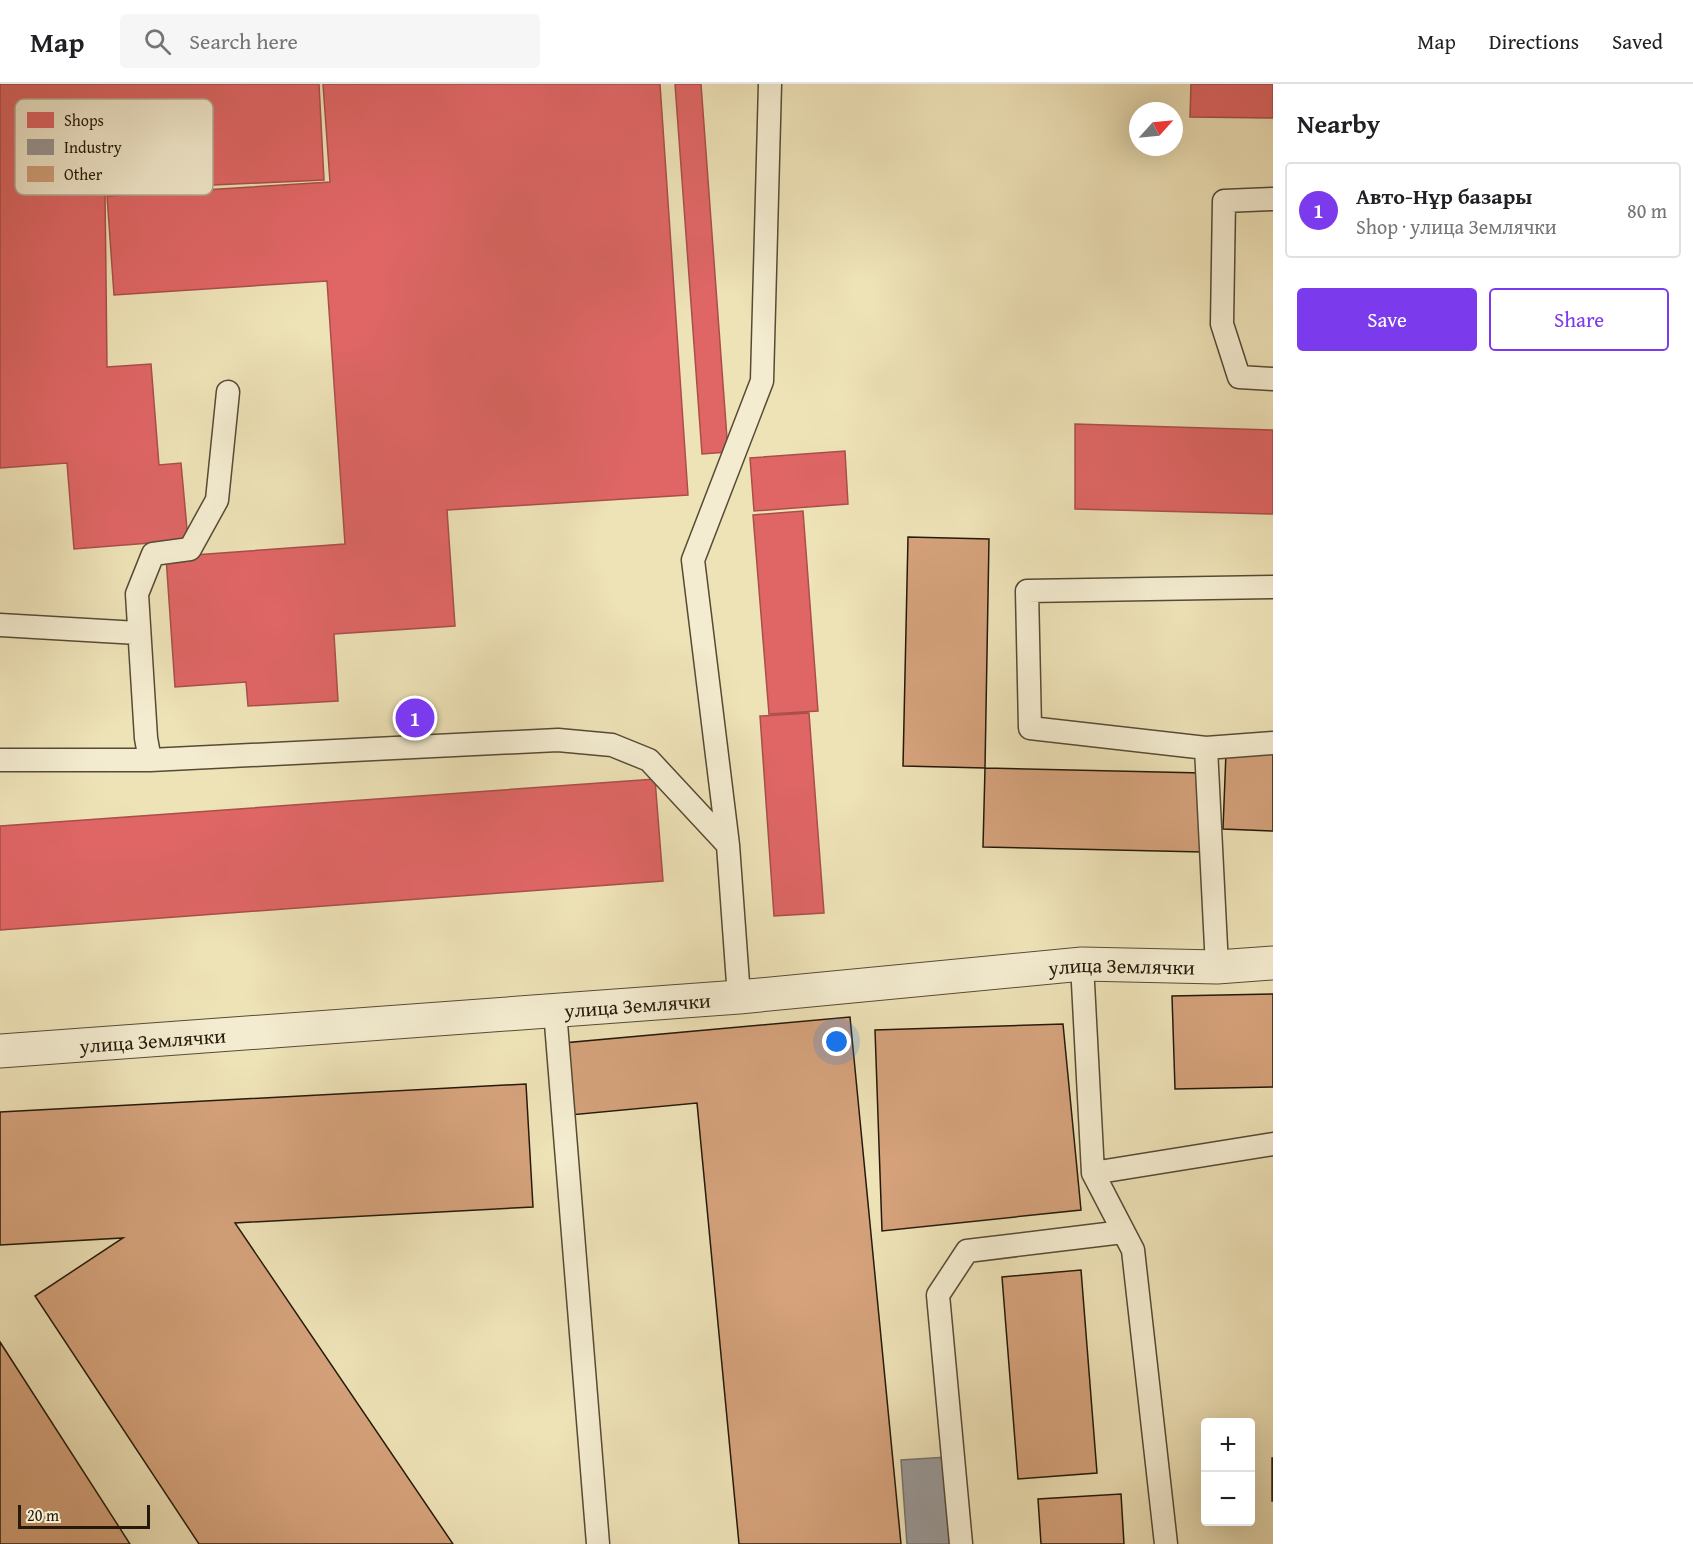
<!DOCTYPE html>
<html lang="en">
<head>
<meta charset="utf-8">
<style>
  body { margin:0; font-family:"Gentium Book Plus",serif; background:#f6f6f6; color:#202124 }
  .controls { position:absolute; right:18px; bottom:18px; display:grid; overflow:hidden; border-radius:6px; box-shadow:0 6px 24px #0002 }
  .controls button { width:54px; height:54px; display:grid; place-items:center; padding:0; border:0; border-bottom:2px solid #e0e0e0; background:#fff; color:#202124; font:30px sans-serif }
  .compass { position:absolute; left:1129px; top:18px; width:54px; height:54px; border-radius:50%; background:#fff; box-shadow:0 6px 24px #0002; rotate:63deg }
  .scale { position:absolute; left:18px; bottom:15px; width:132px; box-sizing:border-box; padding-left:6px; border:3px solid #24190a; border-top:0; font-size:16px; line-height:21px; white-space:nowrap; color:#24190a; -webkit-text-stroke:4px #f4ecd0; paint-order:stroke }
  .you { position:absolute; left:837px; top:958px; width:21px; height:21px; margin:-15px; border:4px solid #fff; border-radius:50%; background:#1a73e8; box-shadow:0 0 0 9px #1a73e833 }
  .badge { display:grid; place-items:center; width:39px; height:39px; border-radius:50%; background:#7c3aed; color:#fff; font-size:20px; font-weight:700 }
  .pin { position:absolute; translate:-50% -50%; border:3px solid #fff; box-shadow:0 2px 6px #0006 }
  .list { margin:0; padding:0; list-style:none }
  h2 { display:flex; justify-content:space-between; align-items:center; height:78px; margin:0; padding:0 24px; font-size:26px }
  h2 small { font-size:20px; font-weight:400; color:#757577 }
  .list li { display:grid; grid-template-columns:39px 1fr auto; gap:18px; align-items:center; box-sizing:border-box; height:96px; margin:0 12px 12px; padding:0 12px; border:2px solid #e0e0e0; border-radius:6px }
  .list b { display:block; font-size:22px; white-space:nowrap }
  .list p { margin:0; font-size:20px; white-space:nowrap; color:#757577 }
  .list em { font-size:20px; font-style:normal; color:#757577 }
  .actions { display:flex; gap:12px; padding:18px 24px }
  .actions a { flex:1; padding:14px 0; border:2px solid #7c3aed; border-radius:6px; text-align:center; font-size:21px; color:#7c3aed }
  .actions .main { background:#7c3aed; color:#fff }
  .icon { flex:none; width:33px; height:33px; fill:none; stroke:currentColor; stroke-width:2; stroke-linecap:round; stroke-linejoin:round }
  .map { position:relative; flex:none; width:1273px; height:1460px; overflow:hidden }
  header { display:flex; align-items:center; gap:36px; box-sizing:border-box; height:84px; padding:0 30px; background:#fff; border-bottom:2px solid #e0e0e0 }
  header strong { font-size:28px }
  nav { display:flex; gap:33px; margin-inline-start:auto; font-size:21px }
  .search { width:420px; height:54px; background:#f6f6f6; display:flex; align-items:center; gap:15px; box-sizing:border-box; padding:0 21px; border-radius:6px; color:#757577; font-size:22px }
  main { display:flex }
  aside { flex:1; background:#fff }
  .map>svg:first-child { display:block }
</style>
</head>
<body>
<header>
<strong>Map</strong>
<div class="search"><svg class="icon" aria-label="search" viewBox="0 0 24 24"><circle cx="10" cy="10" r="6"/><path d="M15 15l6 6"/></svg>Search here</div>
<nav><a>Map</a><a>Directions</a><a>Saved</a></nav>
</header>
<main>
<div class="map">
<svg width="1273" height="1460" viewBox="0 0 1273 1460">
  <rect width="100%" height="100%" fill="#eee2b7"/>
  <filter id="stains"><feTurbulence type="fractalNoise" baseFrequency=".00333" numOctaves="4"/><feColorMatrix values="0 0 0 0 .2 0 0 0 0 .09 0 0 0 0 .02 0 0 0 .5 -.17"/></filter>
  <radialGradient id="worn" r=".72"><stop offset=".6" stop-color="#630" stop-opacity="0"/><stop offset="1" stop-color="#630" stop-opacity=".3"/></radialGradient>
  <!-- shops -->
  <path fill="#e06666" stroke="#a84f4a" stroke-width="1.5" d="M0 0H319L324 96 105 106 107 283 151 280 159 381 181 379 188 456 74 465 67 379 0 384Z
    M323 0H660L688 411 447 426 455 542 334 550 338 617 248 622 246 598 175 603 166 473 345 460 327 197 114 211 107 112 330 98Z
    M675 0H701L728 368 702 370Z
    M1191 0H1273V34L1190 33Z
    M1075 340 1273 346V430L1075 425Z
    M845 367 848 420 754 427 750 374Z
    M803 427 818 627 769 630 753 431Z
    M809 629 824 829 774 832 760 632Z
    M655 695 663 797 0 846V742Z"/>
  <!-- industry -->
  <path fill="#999" stroke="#76736e" stroke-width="1.5" d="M947 1373 955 1460H907L901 1376Z"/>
  <!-- building -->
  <path fill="#d5a27b" stroke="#24190a" stroke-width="1.5" d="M908 453 989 455 985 684 1203 689 1202 768 983 763 985 684 903 682Z
    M1226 668 1273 670V747L1223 745Z
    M1273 910V1003L1175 1005 1172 912Z
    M850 933 901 1460H739L697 1019 570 1031 563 959Z
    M1063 940 1081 1126 882 1147 875 946Z
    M526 1000 533 1123 235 1139 453 1460H199L35 1212 123 1154 0 1161V1028Z
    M1081 1186 1097 1389 1018 1395 1002 1193Z
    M0 1258 130 1460H0Z
    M1272 1374H1273V1417H1272Z
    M1121 1410 1124 1460H1041L1038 1415Z"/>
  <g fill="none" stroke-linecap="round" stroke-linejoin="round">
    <!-- service casing -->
    <g stroke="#564b35" stroke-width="25">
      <path id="service" d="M1273 115 1224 117 1222 240 1239 293 1273 295
        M228 308 217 416 190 465 153 470 137 510 146 654 150 676 558 656 612 661 649 676 728 761
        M0 541 138 549
        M1206 664 1273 659
        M0 676H150
        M1082 880 1093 1089 1133 1166 1166 1460
        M1217 883 1206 664 1030 644 1027 507 1273 503
        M739 913 728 761 693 476 762 297 770 0
        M555 927 598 1460
        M1093 1089 1273 1060
        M961 1460 938 1211 967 1167 1123 1148"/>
    </g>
    <!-- minor casing -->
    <g stroke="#564b35" stroke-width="35">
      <g id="minor">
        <path id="s1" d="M0 967 739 913 1082 880 1217 883 1273 879"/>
      </g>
    </g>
    <!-- service -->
    <use href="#service" stroke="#f4ecd0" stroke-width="22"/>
    <!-- minor -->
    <use href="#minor" stroke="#f4ecd0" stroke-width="33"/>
  </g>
  <g text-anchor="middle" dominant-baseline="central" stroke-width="6" stroke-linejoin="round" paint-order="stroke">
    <!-- street labels -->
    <g font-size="20" fill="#24190a" stroke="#f4ecd0">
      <text stroke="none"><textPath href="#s1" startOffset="1125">улица Землячки</textPath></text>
      <text stroke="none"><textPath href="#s1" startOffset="639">улица Землячки</textPath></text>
      <text stroke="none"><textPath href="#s1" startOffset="153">улица Землячки</textPath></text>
    </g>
  </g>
  <!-- legend -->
  <rect x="15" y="15" width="198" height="96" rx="9" fill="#f4ecd0" stroke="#b6ad95" stroke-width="1.5"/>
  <rect x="27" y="28" width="27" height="16" fill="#e06666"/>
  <rect x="27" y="55" width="27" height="16" fill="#999"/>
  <rect x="27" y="82" width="27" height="16" fill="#d5a27b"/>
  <g font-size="16" fill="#24190a">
    <text x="64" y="42">Shops</text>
    <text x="64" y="69">Industry</text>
    <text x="64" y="96">Other</text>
  </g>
  <rect width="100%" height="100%" filter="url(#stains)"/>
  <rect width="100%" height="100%" fill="url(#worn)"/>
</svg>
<div class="controls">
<button>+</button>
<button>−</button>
</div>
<svg class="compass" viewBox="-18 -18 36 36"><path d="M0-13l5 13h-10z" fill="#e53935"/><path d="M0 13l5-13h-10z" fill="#757577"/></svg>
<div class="scale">20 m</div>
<div class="you"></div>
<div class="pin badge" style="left:415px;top:634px">1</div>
</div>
<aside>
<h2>Nearby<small></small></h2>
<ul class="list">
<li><span class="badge">1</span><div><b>Авто-Нұр базары</b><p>Shop · улица Землячки</p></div><em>80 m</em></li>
</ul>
<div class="actions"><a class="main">Save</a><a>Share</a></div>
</aside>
</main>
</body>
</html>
